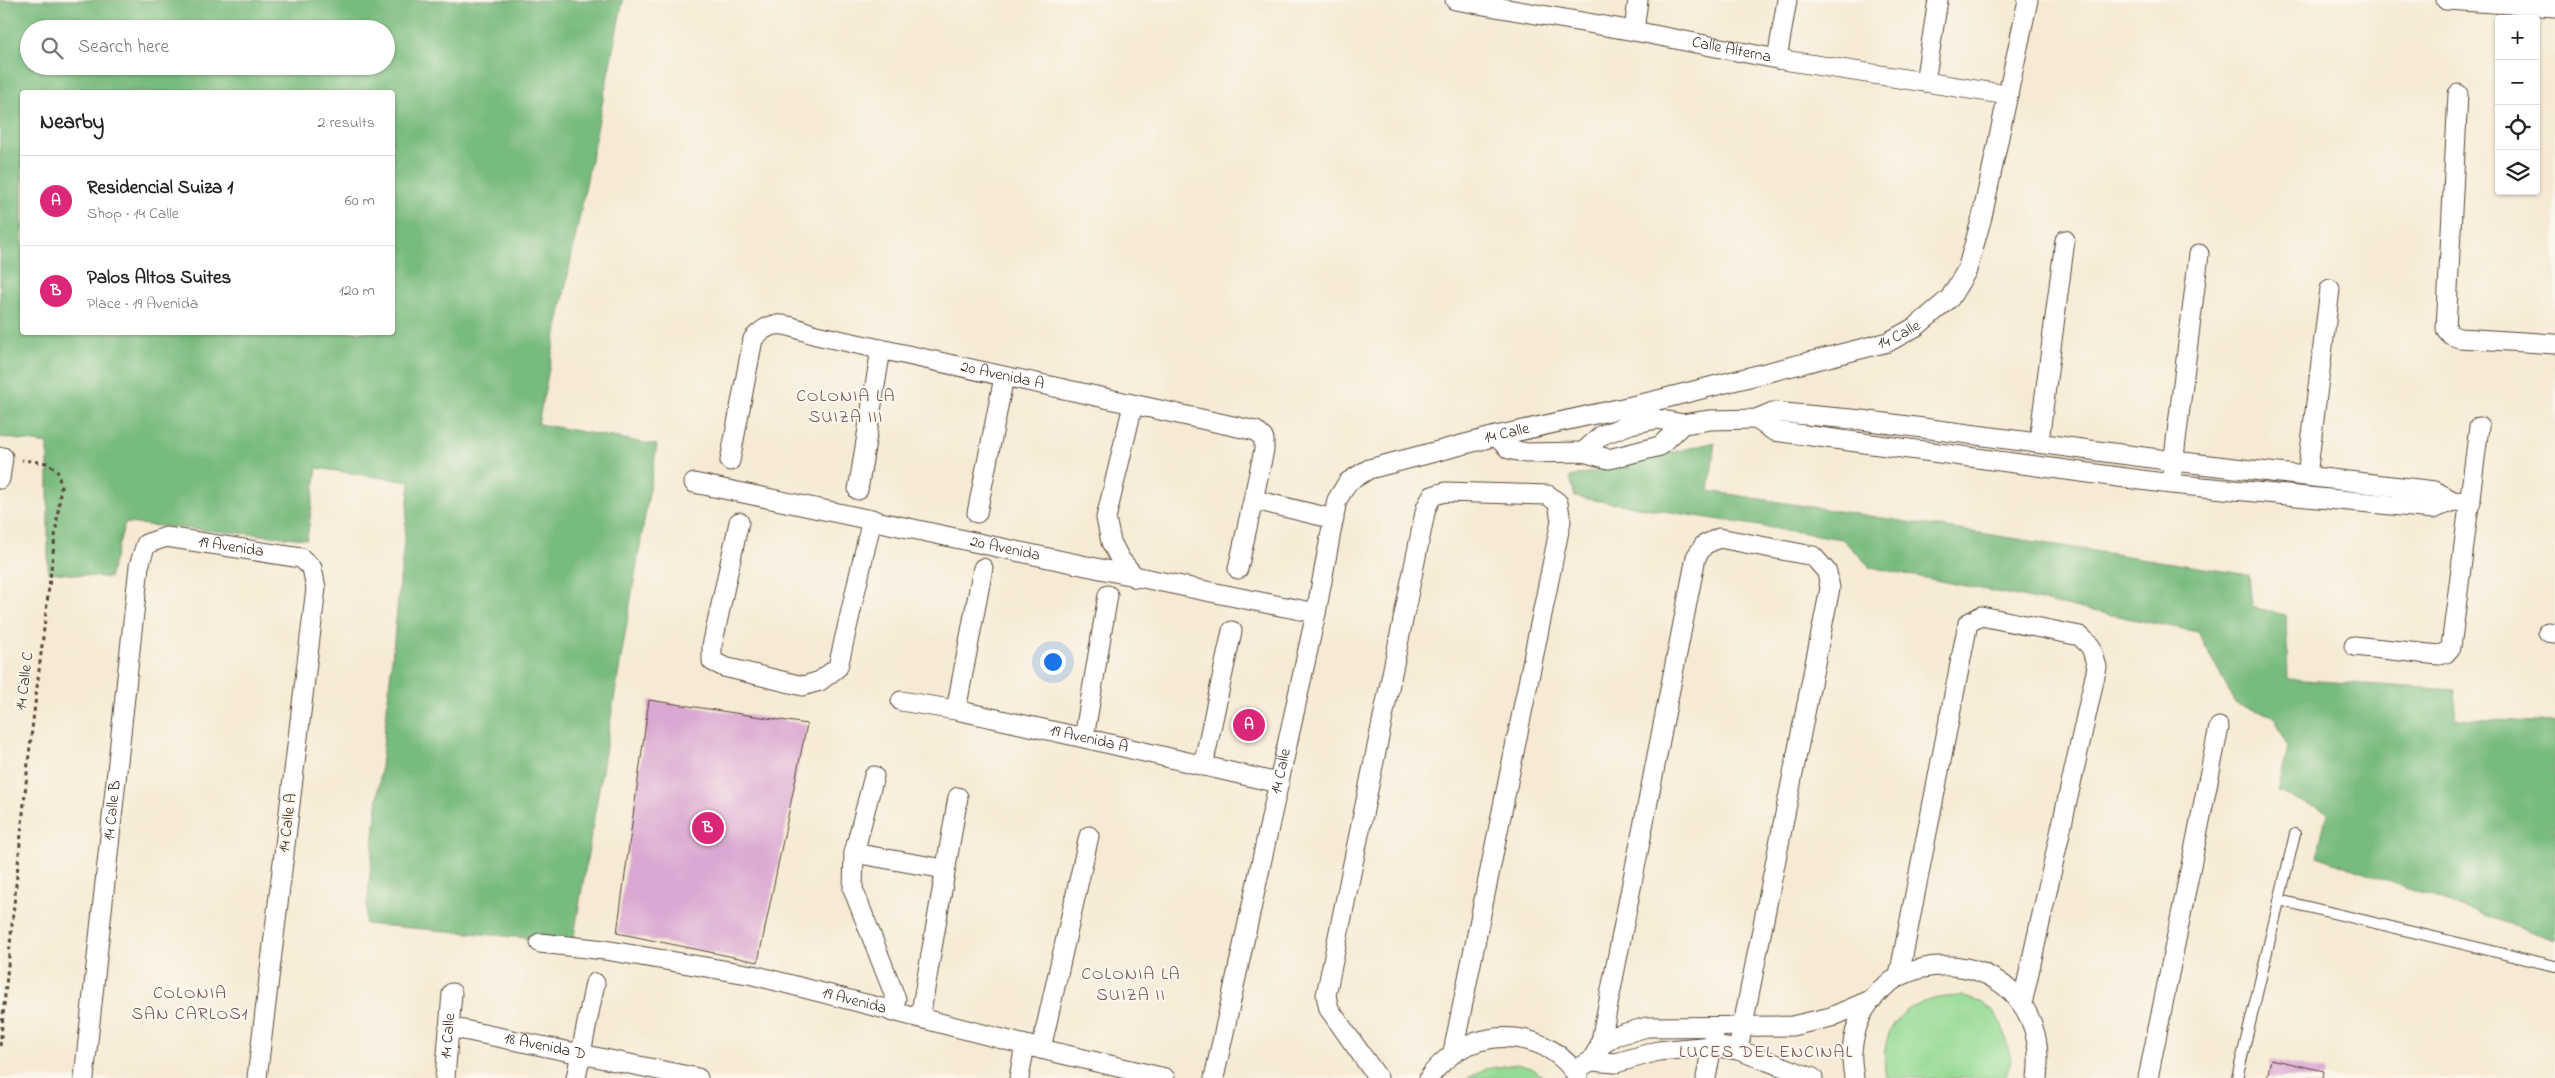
<!DOCTYPE html>
<html lang="en">
<head>
<meta charset="utf-8">
<style>
  body { margin:0; font-family:"Indie Flower",sans-serif; background:#f6f6f6; color:#222 }
  .controls { position:absolute; right:15px; top:15px; display:grid; overflow:hidden; border-radius:5px; box-shadow:0 1px 4px #0004 }
  .controls button { width:45px; height:45px; display:grid; place-items:center; padding:0; border:0; border-bottom:1px solid #e0e0e0; background:#fff; color:#222; font:25px sans-serif }
  .you { position:absolute; left:1052px; top:661px; width:18px; height:18px; margin:-12px; border:4px solid #fff; border-radius:50%; background:#1a73e8; box-shadow:0 0 0 8px #1a73e833 }
  .badge { display:grid; place-items:center; width:32px; height:32px; border-radius:50%; background:#db2777; color:#fff; font-size:16px; font-weight:700 }
  .pin { position:absolute; translate:-50% -50%; border:2px solid #fff; box-shadow:0 1px 5px #0006 }
  .list { margin:0; padding:0; list-style:none }
  h2 { display:flex; justify-content:space-between; align-items:center; height:65px; margin:0; padding:0 20px; font-size:21px }
  h2 small { font-size:16px; font-weight:400; color:#767676 }
  .list li { display:grid; grid-template-columns:32px 1fr auto; gap:15px; align-items:center; box-sizing:border-box; height:90px; padding:0 20px; border-top:1px solid #e0e0e0 }
  .list b { display:block; font-size:19px; white-space:nowrap }
  .list p { margin:0; font-size:16px; white-space:nowrap; color:#767676 }
  .list em { font-size:16px; font-style:normal; color:#767676 }
  .icon { flex:none; width:28px; height:28px; fill:none; stroke:currentColor; stroke-width:2; stroke-linecap:round; stroke-linejoin:round }
  .map { position:relative; flex:none; width:2555px; height:1078px; overflow:hidden }
  .search { position:absolute; background:#fff; box-shadow:0 1px 4px #0004; left:20px; top:20px; width:375px; height:55px; display:flex; align-items:center; gap:12px; box-sizing:border-box; padding:0 18px; border-radius:28px; color:#767676; font-size:19px }
  .panel { position:absolute; background:#fff; box-shadow:0 1px 4px #0004; left:20px; top:90px; width:375px; height:245px; border-radius:5px }
  .map>svg:first-child { display:block }
</style>
</head>
<body>
<div class="map">
<svg width="2555" height="1078" viewBox="0 0 2555 1078">
  <rect width="100%" height="100%" fill="#fbf7ec"/>
  <filter id="ink" filterUnits="userSpaceOnUse"><feTurbulence type="fractalNoise" baseFrequency=".02" numOctaves="2"/><feDisplacementMap in="SourceGraphic" scale="10" xChannelSelector="R" yChannelSelector="G"/><feConvolveMatrix kernelMatrix="1 2 1 2 8 2 1 2 1" color-interpolation-filters="sRGB"/></filter>
  <filter id="wash" filterUnits="userSpaceOnUse"><feTurbulence type="fractalNoise" baseFrequency=".0096" numOctaves="4" result="noise"/><feDisplacementMap in="SourceGraphic" scale="20" xChannelSelector="R" yChannelSelector="G"/><feGaussianBlur stdDeviation="1.12" result="paint"/><feColorMatrix in="noise" values="0 0 0 0 0 0 0 0 0 0 0 0 0 0 0 0 0 1.4 0 .05"/><feComposite in="paint" operator="in"/></filter>
  <g filter="url(#wash)">
    <rect width="100%" height="100%" fill="#f6ead4"/>
    <!-- green -->
    <path fill="#95db94" stroke="#688259" d="M1961 996 1983 1003 1994 1012 2002 1025 2011 1060 2005 1078H1886C1877 1022 1908 997 1961 996Z
      M1516 1064 1532 1068 1545 1078H1468L1485 1069Z"/>
    <!-- forest -->
    <path fill="#78bb7e" stroke="#5a724e" fill-rule="evenodd" d="M0 0H623L538 424 657 445 573 942 365 924 410 482 317 468 307 539 125 523 109 578 48 572V444L0 437ZM29 29H386V66H29ZM22 92H392V332H22Z
      M1715 442 1709 491 2249 575 2252 607 2286 615 2288 679 2456 690 2455 718 2555 723V940L2317 856 2327 812 2278 792 2288 748 2274 716 2236 704 2198 632 1870 567 1842 539 1575 497 1570 477Z"/>
    <g id="blocks">
      <!-- building -->
      <path fill="#dba8d1" d="M649 700 807 724 758 962 617 933Z
        M2271 1059 2324 1071 2323 1078H2267Z"/>
    </g>
  </g>
  <g filter="url(#ink)">
    <use href="#blocks" fill-opacity="0" stroke="#574739" stroke-width="1"/>
    <g fill="none" stroke-linecap="round" stroke-linejoin="round">
      <!-- lane casing -->
      <g stroke="#574739" stroke-width="12">
        <path id="lane" d="M2279 900 2555 966
          M2237 1078 2295 834"/>
      </g>
      <!-- street casing -->
      <g stroke="#574739" stroke-width="21">
        <g id="street">
          <path id="s1" d="M1455 0 1634 31 1777 59 2008 95"/>
          <path d="M2446 0 2555 7"/>
          <path d="M1634 31 1638 0"/>
          <path d="M1777 59 1787 0"/>
          <path d="M1925 82 1938 0"/>
          <path d="M2458 94 2446 329 2451 335 2459 338 2555 344"/>
          <path d="M1133 405 1106 518 1111 542 1120 559 1136 578"/>
          <path d="M1756 419 1774 431 2171 484 2433 509 2453 501"/>
          <path d="M1496 436 1509 449 1526 453 1583 452 1609 459 1660 446 1683 424"/>
          <path d="M2039 441 2065 240"/>
          <path d="M1583 452 1602 435 1631 424 1657 419 1683 424 1710 420 1756 419 1773 412 1862 420 2174 461 2435 491 2453 501 2471 502"/>
          <path id="s2" d="M730 461 753 339C774 315 790 327 816 335L1256 431 1264 439V450L1238 569"/>
          <path d="M2172 473 2199 254"/>
          <path d="M2307 476 2330 289"/>
          <path d="M0 479 3 457"/>
          <path id="s3" d="M694 483C902 525 1108 573 1316 613"/>
          <path d="M858 490 881 349"/>
          <path d="M1255 500 1334 519"/>
          <path d="M977 513 1004 377"/>
          <path d="M739 522 712 646V661L724 667 803 686 820 681 838 667 872 519"/>
          <path d="M2548 632 2555 633"/>
          <path d="M2354 646 2439 655 2446 653 2451 647 2479 427"/>
          <path id="s4" d="M901 701 956 710 1084 738 1278 783"/>
          <path d="M956 710 983 568"/>
          <path d="M1084 738 1108 595"/>
          <path d="M1203 766 1232 631"/>
          <path d="M874 776 854 853 853 889 896 999 892 1012"/>
          <path d="M854 853 944 869"/>
          <path id="s5" d="M540 943 605 950 753 975 1041 1049 1165 1078"/>
          <path d="M1899 976 1968 623 1981 616 2080 636 2091 647 2097 667 2022 1004"/>
          <path d="M920 1018 958 797"/>
          <path id="s6" d="M449 1027 698 1078"/>
          <path d="M1600 1046 1696 557 1704 545 1719 538 1813 556 1827 572 1830 588 1738 1050"/>
          <path d="M1041 1049 1089 836"/>
          <path d="M1591 1061 1616 1063 1658 1051 1712 1046 1738 1050 1813 1078"/>
          <path d="M1574 1071 1591 1061 1600 1046 1615 1036 1647 1027 1792 1026 1831 1017 1873 999"/>
          <path id="s7" d="M84 1078 139 566 146 544 166 537 301 558 312 568 316 588 257 1078"/>
          <path id="s8" d="M445 1078 452 993"/>
          <path d="M576 1078 595 983"/>
          <path d="M1019 1078 1025 1045"/>
          <path id="s9" d="M1214 1078 1316 613 1337 500 1348 482 1369 469 1496 436 1654 401 1888 342 1917 326 1950 298 1967 270 1982 217 2028 0"/>
          <path d="M1378 1078 1329 1009 1326 995 1426 508 1432 496 1445 492 1548 495 1558 503 1561 521 1453 1052"/>
          <path d="M1429 1078C1433 1071 1439 1066 1444 1061 1482 1025 1551 1030 1578 1078"/>
          <path d="M1706 1078 1714 1035"/>
          <path d="M1854 1078C1853 1069 1851 1060 1852 1051 1863 928 2054 939 2037 1078"/>
          <path d="M2148 1078 2219 727"/>
        </g>
      </g>
      <!-- path -->
      <path stroke="#574739" stroke-width="3" stroke-dasharray="4 4" stroke-linecap="butt" d="M0 1046 28 763 61 486 57 470 47 463 22 460"/>
      <!-- lane -->
      <use href="#lane" stroke="#fff" stroke-width="10"/>
      <!-- street -->
      <use href="#street" stroke="#fff" stroke-width="19"/>
    </g>
  </g>
  <g text-anchor="middle" dominant-baseline="central" stroke-width="4" stroke-linejoin="round" paint-order="stroke">
    <!-- street labels -->
    <g font-size="16" fill="#3b2a1e" stroke="#fbf7ec">
      <text stroke="none"><textPath href="#s1" startOffset="281">Calle Alterna</textPath></text>
      <text stroke="none"><textPath href="#s9" startOffset="1184">14 Calle</textPath></text>
      <text stroke="none"><textPath href="#s2" startOffset="384">20 Avenida A</textPath></text>
      <text stroke="none"><textPath href="#s9" startOffset="779">14 Calle</textPath></text>
      <text stroke="none"><textPath href="#s7" startOffset="625">19 Avenida</textPath></text>
      <text stroke="none"><textPath href="#s3" startOffset="318">20 Avenida</textPath></text>
      <text transform="translate(25 681) rotate(-83)">14 Calle C</text>
      <text stroke="none"><textPath href="#s4" startOffset="192">19 Avenida A</textPath></text>
      <text stroke="none"><textPath href="#s9" startOffset="314">14 Calle</textPath></text>
      <text stroke="none"><textPath href="#s7" startOffset="269">14 Calle B</textPath></text>
      <text transform="translate(288 823) rotate(-83)">14 Calle A</text>
      <text stroke="none"><textPath href="#s5" startOffset="320">19 Avenida</textPath></text>
      <text stroke="none"><textPath href="#s8" startOffset="42">14 Calle</textPath></text>
      <text stroke="none"><textPath href="#s6" startOffset="98">18 Avenida D</textPath></text>
    </g>
    <!-- neighbourhood labels -->
    <g font-size="18" letter-spacing="1" fill="#73565d" stroke="#fbf7ec">
      <text x="846" y="397">COLONIA LA<tspan x="846" dy="21">SUIZA III</tspan></text>
      <text x="1131" y="975">COLONIA LA<tspan x="1131" dy="21">SUIZA II</tspan></text>
      <text x="190" y="994">COLONIA<tspan x="190" dy="21">SAN CARLOS1</tspan></text>
      <text x="1766" y="1053">LUCES DEL ENCINAL</text>
    </g>
  </g>
</svg>
<div class="controls">
<button>+</button>
<button>−</button>
<button><svg class="icon" aria-label="locate" viewBox="0 0 24 24"><circle cx="12" cy="12" r="6"/><path d="M12 2v4M12 18v4M2 12h4M18 12h4"/></svg></button>
<button><svg class="icon" aria-label="layers" viewBox="0 0 24 24"><path d="M12 4l9 5-9 5-9-5zM3 14l9 5 9-5"/></svg></button>
</div>
<div class="you"></div>
<div class="pin badge" style="left:1249px;top:725px">A</div>
<div class="pin badge" style="left:708px;top:828px">B</div>
<div class="search"><svg class="icon" aria-label="search" viewBox="0 0 24 24"><circle cx="10" cy="10" r="6"/><path d="M15 15l6 6"/></svg>Search here</div>
<section class="panel">
<h2>Nearby<small>2 results</small></h2>
<ul class="list">
<li><span class="badge">A</span><div><b>Residencial Suiza 1</b><p>Shop · 14 Calle</p></div><em>60 m</em></li>
<li><span class="badge">B</span><div><b>Palos Altos Suites</b><p>Place · 19 Avenida</p></div><em>120 m</em></li>
</ul>
</section>
</div>
</body>
</html>
